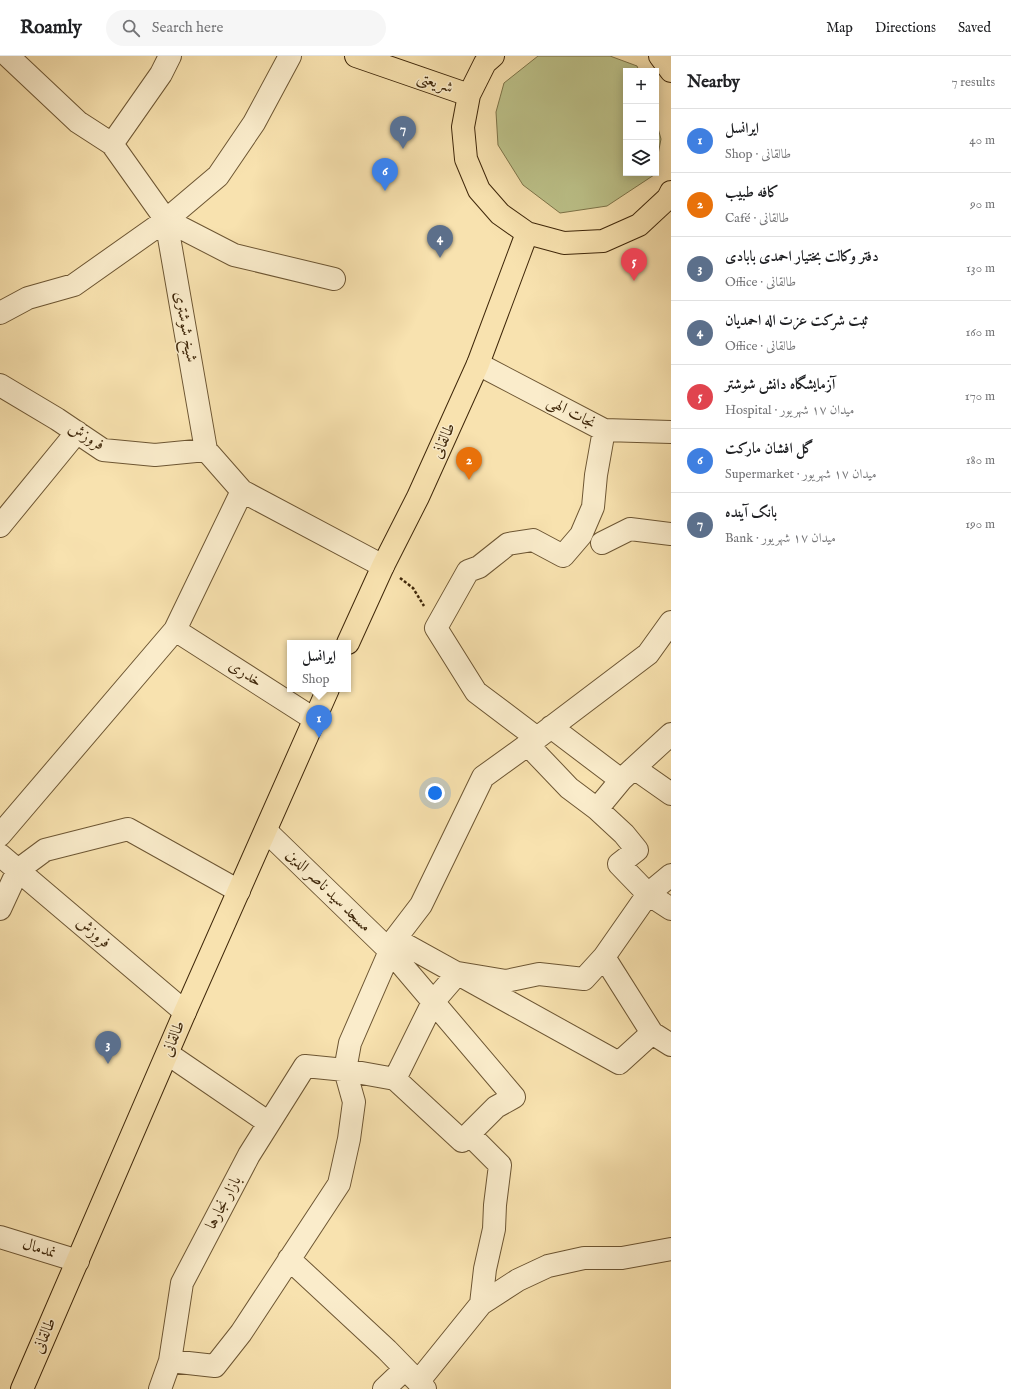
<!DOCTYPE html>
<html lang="en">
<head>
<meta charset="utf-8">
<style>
  body { margin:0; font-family:"IM FELL English",Amiri,serif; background:#f6f6f6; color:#202124 }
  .controls { position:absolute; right:12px; top:12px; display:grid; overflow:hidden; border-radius:0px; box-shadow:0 2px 10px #0003 }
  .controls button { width:36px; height:36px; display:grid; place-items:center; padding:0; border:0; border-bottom:1px solid #e0e0e0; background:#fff; color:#202124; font:20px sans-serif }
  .you { position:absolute; left:435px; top:737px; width:14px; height:14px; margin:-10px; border:3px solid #fff; border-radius:50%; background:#1a73e8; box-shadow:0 0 0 6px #1a73e833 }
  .badge { display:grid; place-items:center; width:26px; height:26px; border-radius:50%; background:#8f2418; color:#fff; font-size:13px; font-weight:700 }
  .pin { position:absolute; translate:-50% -33px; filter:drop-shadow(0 1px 2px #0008) }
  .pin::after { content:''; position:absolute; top:21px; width:14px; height:12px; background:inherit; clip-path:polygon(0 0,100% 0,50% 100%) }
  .popup { position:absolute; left:287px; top:584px; width:64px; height:52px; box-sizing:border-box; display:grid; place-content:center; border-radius:0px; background:#fff; filter:drop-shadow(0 1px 3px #0005); font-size:13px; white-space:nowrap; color:#757577 }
  .popup b { font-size:15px; color:#202124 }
  .popup::after { content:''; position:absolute; left:50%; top:100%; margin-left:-8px; border:8px solid transparent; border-top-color:#fff }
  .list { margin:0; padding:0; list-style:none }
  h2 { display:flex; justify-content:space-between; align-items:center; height:52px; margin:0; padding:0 16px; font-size:17px }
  h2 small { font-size:13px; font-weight:400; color:#757577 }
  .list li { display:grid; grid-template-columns:26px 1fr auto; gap:12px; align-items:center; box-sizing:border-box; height:64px; padding:0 16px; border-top:1px solid #e0e0e0 }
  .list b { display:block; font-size:15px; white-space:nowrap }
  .list p { margin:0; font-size:13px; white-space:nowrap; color:#757577 }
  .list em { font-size:13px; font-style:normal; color:#757577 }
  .icon { flex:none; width:22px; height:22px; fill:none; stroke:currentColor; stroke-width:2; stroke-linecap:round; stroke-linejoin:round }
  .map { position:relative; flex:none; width:671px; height:1333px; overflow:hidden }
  header { display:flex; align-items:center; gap:24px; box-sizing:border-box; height:56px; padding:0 20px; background:#fff; border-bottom:1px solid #e0e0e0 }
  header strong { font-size:19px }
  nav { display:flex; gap:22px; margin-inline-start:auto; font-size:14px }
  .search { width:280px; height:36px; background:#f6f6f6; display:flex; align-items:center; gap:10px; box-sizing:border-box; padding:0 14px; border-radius:22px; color:#757577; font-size:15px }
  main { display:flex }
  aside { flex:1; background:#fff }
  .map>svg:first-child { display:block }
</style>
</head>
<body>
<header>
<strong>Roamly</strong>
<div class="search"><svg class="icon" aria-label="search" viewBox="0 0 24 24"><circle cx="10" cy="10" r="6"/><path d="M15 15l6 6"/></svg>Search here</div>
<nav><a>Map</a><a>Directions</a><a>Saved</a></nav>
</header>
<main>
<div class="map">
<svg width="671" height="1333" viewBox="0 0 671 1333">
  <rect width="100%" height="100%" fill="#f8e2af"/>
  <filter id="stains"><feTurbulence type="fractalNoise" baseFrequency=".005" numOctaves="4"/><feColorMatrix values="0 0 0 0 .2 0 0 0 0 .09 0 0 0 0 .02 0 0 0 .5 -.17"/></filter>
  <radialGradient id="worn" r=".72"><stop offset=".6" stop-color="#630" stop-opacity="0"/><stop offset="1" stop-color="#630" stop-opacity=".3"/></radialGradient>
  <!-- green -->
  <path fill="#bdc38b" stroke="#7e754a" d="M538 0H610L637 10 639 15H626V117H655L654 119 607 150 560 157 523 129 498 89 496 56 504 27Z
    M656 65 661 83 656 109Z"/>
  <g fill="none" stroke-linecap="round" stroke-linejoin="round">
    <!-- minor casing -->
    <g stroke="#6d5633" stroke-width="24">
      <path id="minor" d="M8 0 78 66 112 88 166 164 206 394 242 435 383 510
        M112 88 161 18 170 0
        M166 164 234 199 334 223
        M0 257 28 242 74 229 166 164 218 120 254 67 290 0
        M478 308 604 374 671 376
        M0 329 57 363 103 394 155 399 206 394
        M0 470 77 376
        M602 487 630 473 671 478
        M175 574 314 663
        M551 671 621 724 671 678
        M537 682 476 636 436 572 468 515 479 511 508 488 533 484 563 500 581 479 593 451 596 419 604 374
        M528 689 569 732 597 753 624 778 637 794 619 808 648 838 671 853
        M634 712 671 738
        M597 753 621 724
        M0 779 175 574 242 435
        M0 799 185 956
        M0 853 18 814 45 794 128 773 239 835
        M395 883 421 849 483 721 537 682 648 598 671 566
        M604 901 648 838 671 819
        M168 998 269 1067
        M395 1023 462 1085 496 1051 514 1041 390 895 395 883 619 1007 652 977
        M469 1078 500 1109 495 1149 494 1173 485 1213 481 1248 518 1224 548 1210 584 1202H622L671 1193
        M0 1181 78 1205
        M289 1203 387 1294 425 1333
        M170 1305 215 1310 241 1277 339 1128 349 1083 354 1046 345 1014 350 987 390 895 266 775
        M418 1326 481 1248
        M160 1333 170 1305 182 1227 249 1099 305 1010 345 1014 395 1023 433 946 458 917 506 925 539 918 584 923 604 901 652 977 671 989
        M384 1333 405 1313"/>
    </g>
    <!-- major casing -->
    <g stroke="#3f270a" stroke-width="24">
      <path id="major" d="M356 0 469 39
        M493 0 485 7 469 39 463 71 466 103 479 134 500 158 527 177 564 187 603 185 639 169 668 142 671 136
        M660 0 671 15
        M348 587 383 510 418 441 478 308 527 177
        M22 1333 185 956 328 633"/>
    </g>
    <!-- path -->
    <path stroke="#3f270a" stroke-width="2.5" stroke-dasharray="3 2" stroke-linecap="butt" d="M400 522 413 532 424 550"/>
    <!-- minor -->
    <use href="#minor" stroke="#faeccb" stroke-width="22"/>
    <!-- major -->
    <use href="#major" stroke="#f8e2af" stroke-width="22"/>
  </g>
  <g text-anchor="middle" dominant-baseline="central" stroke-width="3" stroke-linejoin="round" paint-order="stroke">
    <!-- street labels -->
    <g font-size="16" fill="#3f270a" stroke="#faeccb">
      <text transform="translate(435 27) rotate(19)">شریعتی</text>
      <text transform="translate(185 271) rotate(80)">شیخ شوشتری</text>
      <text transform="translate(571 357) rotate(28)">نجات الهی</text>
      <text transform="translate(86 381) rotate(31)">فروزش</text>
      <text transform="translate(444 385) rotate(-66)">طالقانی</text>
      <text transform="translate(245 618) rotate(33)">خدری</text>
      <text transform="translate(328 835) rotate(44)">مسجد سید ناصر الدین</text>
      <text transform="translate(93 877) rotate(40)">فروزش</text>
      <text transform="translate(174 983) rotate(-68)">طالقانی</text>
      <text transform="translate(224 1147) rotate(-62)">بازار نجارها</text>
      <text transform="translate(39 1193) rotate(17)">نمدمال</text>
      <text transform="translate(45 1280) rotate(-67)">طالقانی</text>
    </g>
  </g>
  <rect width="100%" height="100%" filter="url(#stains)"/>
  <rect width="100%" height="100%" fill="url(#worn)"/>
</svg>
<div class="controls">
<button>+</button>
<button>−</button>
<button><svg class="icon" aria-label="layers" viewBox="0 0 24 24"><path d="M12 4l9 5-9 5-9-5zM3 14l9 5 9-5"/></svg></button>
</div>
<div class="you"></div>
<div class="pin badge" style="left:319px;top:682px;background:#3f7fe0">1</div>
<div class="popup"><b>ایرانسل</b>Shop</div>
<div class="pin badge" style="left:469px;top:424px;background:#e8710a">2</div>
<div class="pin badge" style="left:108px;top:1008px;background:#5c6f8a">3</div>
<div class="pin badge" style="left:440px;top:202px;background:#5c6f8a">4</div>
<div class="pin badge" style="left:634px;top:225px;background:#e0444e">5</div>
<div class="pin badge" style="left:385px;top:135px;background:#3f7fe0">6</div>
<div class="pin badge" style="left:403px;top:93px;background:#5c6f8a">7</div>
</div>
<aside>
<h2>Nearby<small>7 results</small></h2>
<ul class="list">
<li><span class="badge" style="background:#3f7fe0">1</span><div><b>ایرانسل</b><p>Shop · طالقانی</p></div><em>40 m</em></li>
<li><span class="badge" style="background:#e8710a">2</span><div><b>کافه طبیب</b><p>Café · طالقانی</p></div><em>90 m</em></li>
<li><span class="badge" style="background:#5c6f8a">3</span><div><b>دفتر وکالت بختیار احمدی بابادی</b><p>Office · طالقانی</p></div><em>130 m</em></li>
<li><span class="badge" style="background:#5c6f8a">4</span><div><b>ثبت شرکت عزت اله احمدیان</b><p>Office · طالقانی</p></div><em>160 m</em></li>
<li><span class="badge" style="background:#e0444e">5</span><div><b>آزمایشگاه دانش شوشتر</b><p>Hospital · میدان ۱۷ شهریور</p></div><em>170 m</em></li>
<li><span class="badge" style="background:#3f7fe0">6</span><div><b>گل افشان مارکت</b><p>Supermarket · میدان ۱۷ شهریور</p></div><em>180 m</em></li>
<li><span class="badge" style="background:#5c6f8a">7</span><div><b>بانک آینده</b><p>Bank · میدان ۱۷ شهریور</p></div><em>190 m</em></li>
</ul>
</aside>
</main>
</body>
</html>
